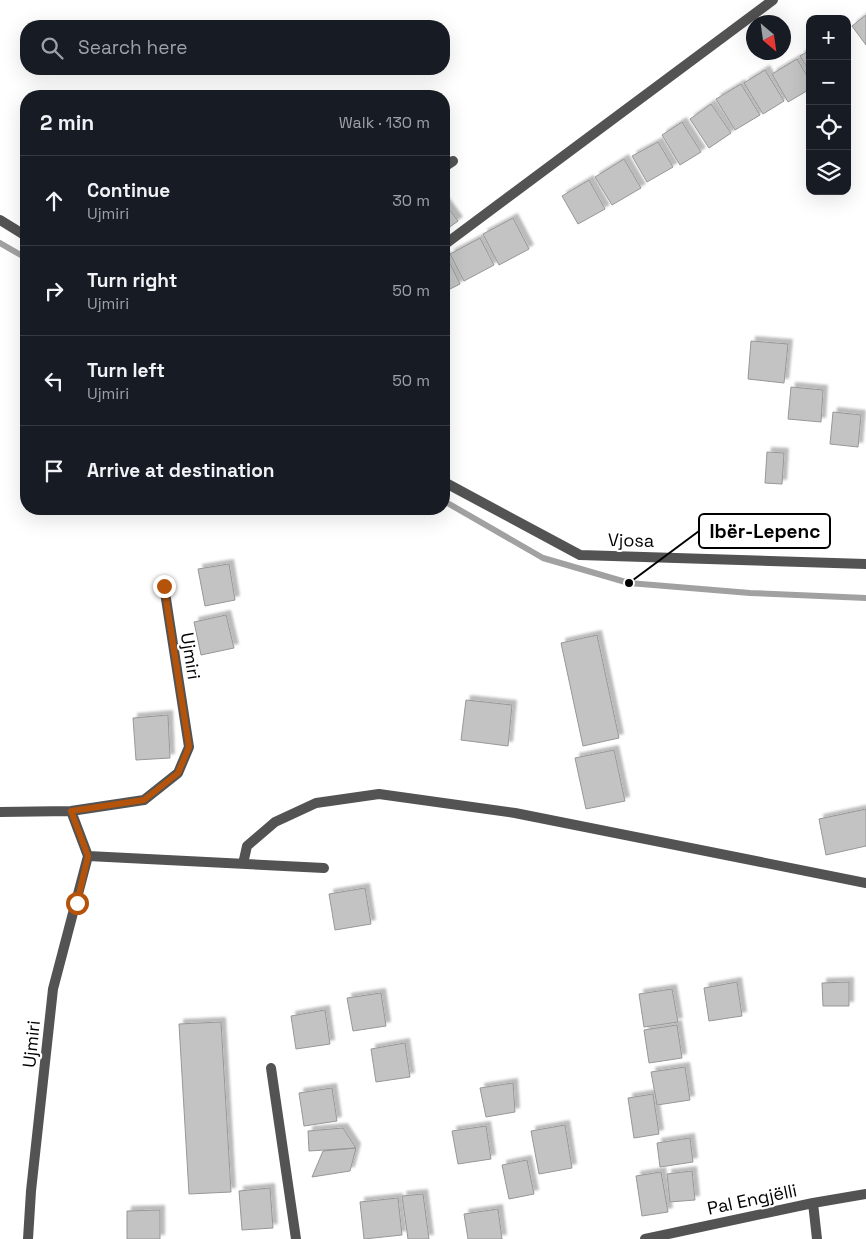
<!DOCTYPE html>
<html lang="en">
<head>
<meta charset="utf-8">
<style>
  body { margin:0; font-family:"Space Grotesk",sans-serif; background:#242831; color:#f1f3f6 }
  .controls { position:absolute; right:15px; top:15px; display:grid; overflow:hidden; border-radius:10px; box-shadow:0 5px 20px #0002 }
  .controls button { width:45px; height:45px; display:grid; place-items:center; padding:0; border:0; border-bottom:1px solid #363941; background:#171b24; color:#f1f3f6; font:25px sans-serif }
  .compass { position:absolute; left:746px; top:15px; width:45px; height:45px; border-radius:50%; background:#171b24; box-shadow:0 5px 20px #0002; rotate:151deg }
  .stop { position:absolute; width:15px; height:15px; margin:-11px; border:4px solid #b45309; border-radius:50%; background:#fff }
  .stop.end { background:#b45309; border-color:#fff; box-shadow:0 1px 5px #0008 }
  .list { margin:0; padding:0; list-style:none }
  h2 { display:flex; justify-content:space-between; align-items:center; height:65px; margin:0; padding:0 20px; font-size:21px }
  h2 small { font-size:16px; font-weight:400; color:#9ea1a6 }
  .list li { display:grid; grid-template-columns:32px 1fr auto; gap:15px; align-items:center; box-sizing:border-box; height:90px; padding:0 20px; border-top:1px solid #363941 }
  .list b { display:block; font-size:19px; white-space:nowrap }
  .list p { margin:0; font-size:16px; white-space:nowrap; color:#9ea1a6 }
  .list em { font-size:16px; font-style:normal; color:#9ea1a6 }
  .icon { flex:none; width:28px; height:28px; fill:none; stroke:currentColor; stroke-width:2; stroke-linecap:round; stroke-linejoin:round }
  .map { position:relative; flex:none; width:866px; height:1239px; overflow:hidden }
  .search { position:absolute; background:#171b24; box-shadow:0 5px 20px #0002; left:20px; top:20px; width:430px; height:55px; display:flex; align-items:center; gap:12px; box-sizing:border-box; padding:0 18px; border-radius:20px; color:#9ea1a6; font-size:19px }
  .panel { position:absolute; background:#171b24; box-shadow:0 5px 20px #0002; left:20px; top:90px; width:430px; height:425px; border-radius:20px }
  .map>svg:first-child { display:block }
</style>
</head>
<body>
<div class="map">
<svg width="866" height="1239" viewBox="0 0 866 1239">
  <defs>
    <filter id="shadow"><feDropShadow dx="4.5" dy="-4.5" stdDeviation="1" flood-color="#0004"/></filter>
  </defs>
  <rect width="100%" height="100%" fill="#fff"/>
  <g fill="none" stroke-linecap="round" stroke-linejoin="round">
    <!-- stream -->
    <path stroke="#a1a1a1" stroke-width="6" d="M0 243 26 258
      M444 501 543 558 629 583 750 593 866 598"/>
  </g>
  <!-- building -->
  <path fill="#c3c3c3" stroke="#979797" filter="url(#shadow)" d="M866 15V45L852 26Z
    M810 50V72L800 56Z
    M797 59 810 81V89L788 102 772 74Z
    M765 70 784 101 763 114 744 83Z
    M741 84 760 115 735 130 716 99Z
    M711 104 731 133 709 148 690 119Z
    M682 122 701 152 680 165 662 135Z
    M658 142 673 167 647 182 632 156Z
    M624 159 641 188 612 205 595 177Z
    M589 180 605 209 578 224 562 196Z
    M444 202 458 221 444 231Z
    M513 218 529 249 499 265 483 234Z
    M480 238 494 265 464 281 450 254Z
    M447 257 460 284 444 292V258Z
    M751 341 788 344 784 383 748 379Z
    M791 387 823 390 821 422 788 419Z
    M833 412 861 415 858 447 830 444Z
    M767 452 784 453 782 484 765 483Z
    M229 564 235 600 205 606 198 569Z
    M226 615 234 648 201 655 194 622Z
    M597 635 619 738 583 746 561 643Z
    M466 700 512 705 508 746 461 740Z
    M168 715 170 758 136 760 133 718Z
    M614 750 625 801 586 809 575 758Z
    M866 809V846L826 855 819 819Z
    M365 888 371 924 335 930 329 894Z
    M737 982 742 1016 709 1021 704 988Z
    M849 982V1006H823L822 983Z
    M672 989 678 1022 644 1027 639 994Z
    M381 993 386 1026 353 1031 347 998Z
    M325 1010 330 1044 296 1049 291 1016Z
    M221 1022 231 1192 189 1194 179 1024Z
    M677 1025 682 1058 649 1063 644 1030Z
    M405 1043 410 1077 376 1082 371 1049Z
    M685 1067 690 1100 657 1105 651 1072Z
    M513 1083 515 1112 486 1117 480 1088Z
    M332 1088 337 1121 304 1126 299 1093Z
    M653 1094 659 1134 634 1138 628 1098Z
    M565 1125 572 1168 539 1174 531 1131Z
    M486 1126 491 1159 458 1164 452 1131Z
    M343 1128 356 1148 309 1151 308 1131Z
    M690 1138 693 1162 660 1167 657 1143Z
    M356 1148 350 1171 312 1177 323 1151Z
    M527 1160 534 1194 509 1199 502 1165Z
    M692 1171 695 1200 670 1202 667 1174Z
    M661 1172 668 1212 642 1216 636 1176Z
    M270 1188 273 1228 242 1230 239 1191Z
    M423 1194 429 1239H408L402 1196Z
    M398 1198 402 1235 364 1239 360 1202Z
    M498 1209 502 1239H468L464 1214Z
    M160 1210V1239H127V1211Z"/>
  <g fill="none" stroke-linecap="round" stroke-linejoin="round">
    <!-- service -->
    <path stroke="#535353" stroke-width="10" d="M271 1068 296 1239"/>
    <!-- minor -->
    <path stroke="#535353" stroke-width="10" d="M444 167 453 161
      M0 220 26 236
      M444 245 773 0
      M444 482 580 555 866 564
      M0 812 71 811 144 800 178 773 189 747 164 586
      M88 856 324 868
      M243 864 247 846 275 822 316 803 379 794 515 813 866 883
      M813 1203 817 1239
      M28 1239 31 1191 53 989 88 856 71 811
      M645 1239 813 1203 866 1194"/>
  </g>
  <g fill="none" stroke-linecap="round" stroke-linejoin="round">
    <!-- route -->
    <path stroke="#b45309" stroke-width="6" d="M77 903 88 856 71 811 144 800 178 773 189 747 164 586"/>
  </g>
  <g text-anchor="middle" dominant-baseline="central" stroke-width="4.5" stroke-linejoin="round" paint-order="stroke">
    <!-- street labels -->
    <g font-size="18" fill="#000" stroke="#fff">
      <text transform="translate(631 540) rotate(1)">Vjosa</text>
      <text transform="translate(191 656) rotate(81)">Ujmiri</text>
      <text transform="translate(31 1044) rotate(-84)">Ujmiri</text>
      <text transform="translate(752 1199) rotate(-12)">Pal Engjëlli</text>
    </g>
  </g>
  <!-- callouts -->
  <path fill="none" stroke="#000" stroke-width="2" d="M629 583L699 531"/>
  <circle fill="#000" stroke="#fff" stroke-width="2" cx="629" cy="583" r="5"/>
  <rect fill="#fff" stroke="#000" stroke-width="2" x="699" y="514" width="131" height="34" rx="5"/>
  <g font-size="19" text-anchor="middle" font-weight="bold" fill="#000">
    <text x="765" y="538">Ibër-Lepenc</text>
  </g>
</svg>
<div class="controls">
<button>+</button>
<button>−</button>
<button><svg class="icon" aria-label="locate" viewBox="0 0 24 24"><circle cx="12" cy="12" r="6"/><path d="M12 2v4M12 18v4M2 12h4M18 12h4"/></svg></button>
<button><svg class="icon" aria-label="layers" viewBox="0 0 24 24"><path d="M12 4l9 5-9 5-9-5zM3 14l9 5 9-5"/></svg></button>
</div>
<svg class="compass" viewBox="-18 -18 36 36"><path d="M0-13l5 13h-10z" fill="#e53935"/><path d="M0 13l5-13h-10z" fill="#9ea1a6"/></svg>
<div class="stop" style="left:77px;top:903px"></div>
<div class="stop end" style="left:164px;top:586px"></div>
<div class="search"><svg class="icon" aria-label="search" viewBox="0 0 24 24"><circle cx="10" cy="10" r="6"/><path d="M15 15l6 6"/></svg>Search here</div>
<section class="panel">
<h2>2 min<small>Walk · 130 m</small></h2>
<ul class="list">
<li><svg class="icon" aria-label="ahead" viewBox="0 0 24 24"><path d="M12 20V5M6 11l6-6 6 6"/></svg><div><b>Continue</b><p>Ujmiri</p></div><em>30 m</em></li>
<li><svg class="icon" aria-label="right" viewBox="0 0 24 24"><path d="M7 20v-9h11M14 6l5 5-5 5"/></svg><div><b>Turn right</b><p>Ujmiri</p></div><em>50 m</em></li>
<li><svg class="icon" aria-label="left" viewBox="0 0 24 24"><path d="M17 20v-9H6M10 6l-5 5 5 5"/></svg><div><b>Turn left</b><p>Ujmiri</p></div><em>50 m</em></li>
<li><svg class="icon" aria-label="arrive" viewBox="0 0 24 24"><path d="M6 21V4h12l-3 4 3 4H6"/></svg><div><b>Arrive at destination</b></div></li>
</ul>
</section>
</div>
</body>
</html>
